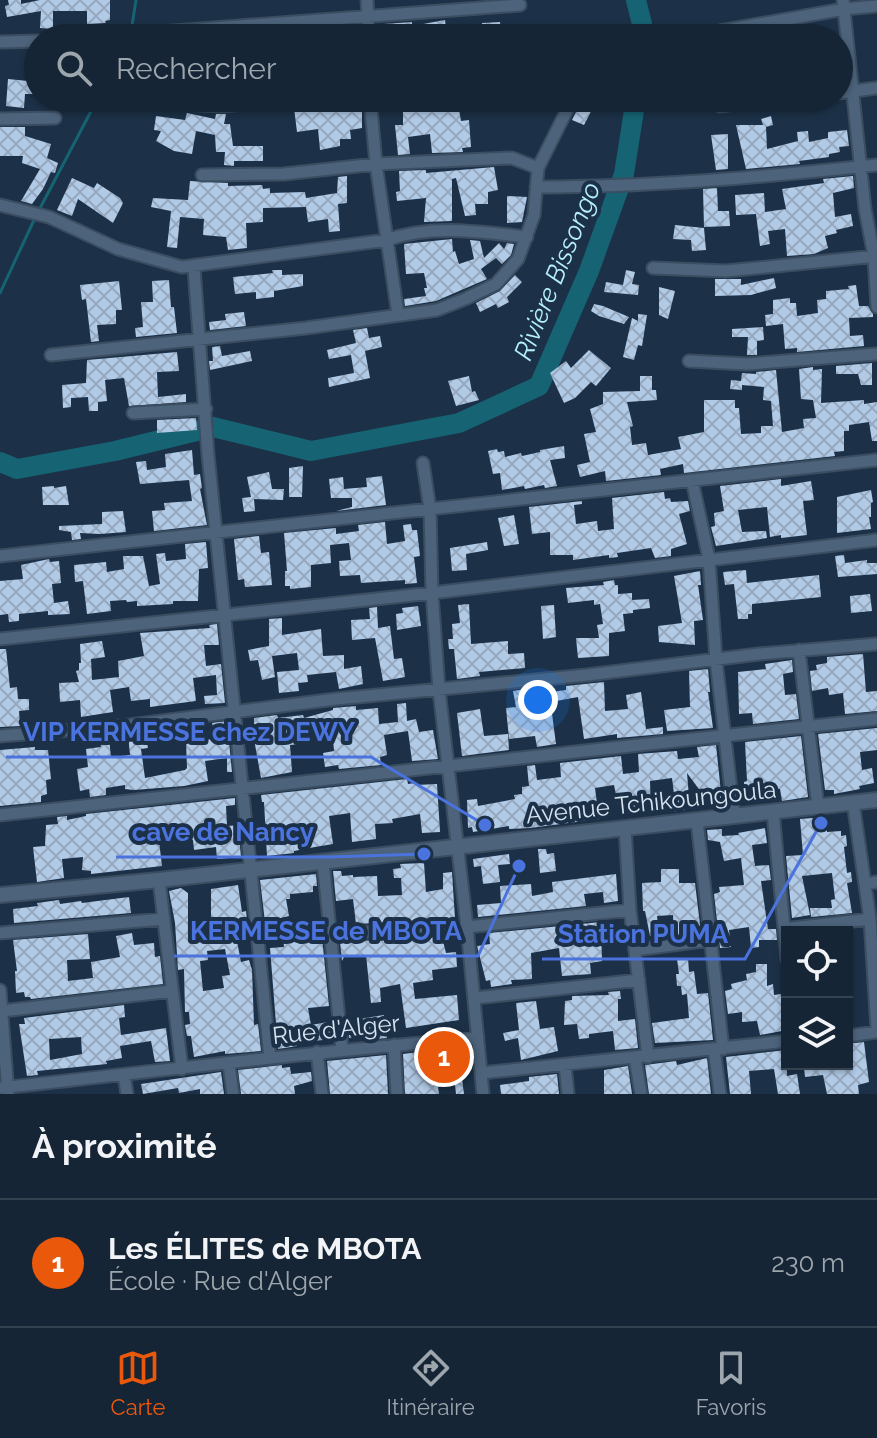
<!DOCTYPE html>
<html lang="fr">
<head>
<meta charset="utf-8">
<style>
  body { margin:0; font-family:Raleway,sans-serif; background:#1e2d3d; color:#f1f3f6 }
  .controls { position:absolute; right:24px; bottom:24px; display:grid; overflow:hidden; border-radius:0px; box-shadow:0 2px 6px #0004 }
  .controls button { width:72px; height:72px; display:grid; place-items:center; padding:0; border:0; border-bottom:2px solid #344250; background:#152535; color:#f1f3f6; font:40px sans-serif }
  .you { position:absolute; left:538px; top:700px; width:28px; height:28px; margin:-20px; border:6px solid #fff; border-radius:50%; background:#1a73e8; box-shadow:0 0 0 12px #1a73e833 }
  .badge { display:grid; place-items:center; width:52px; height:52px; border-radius:50%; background:#ea580c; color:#fff; font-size:26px; font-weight:700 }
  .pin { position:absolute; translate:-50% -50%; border:4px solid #fff; box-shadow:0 2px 8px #0006 }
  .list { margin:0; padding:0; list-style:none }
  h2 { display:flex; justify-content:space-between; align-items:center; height:104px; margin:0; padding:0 32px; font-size:34px }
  h2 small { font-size:26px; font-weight:400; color:#9da5ad }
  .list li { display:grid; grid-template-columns:52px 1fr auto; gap:24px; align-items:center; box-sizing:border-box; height:128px; padding:0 32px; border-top:2px solid #344250 }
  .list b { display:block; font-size:30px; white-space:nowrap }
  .list p { margin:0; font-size:26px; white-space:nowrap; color:#9da5ad }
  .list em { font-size:26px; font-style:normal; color:#9da5ad }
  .icon { flex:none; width:44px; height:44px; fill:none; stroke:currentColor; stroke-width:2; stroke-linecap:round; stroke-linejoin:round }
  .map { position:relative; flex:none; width:877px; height:1094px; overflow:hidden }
  .search { position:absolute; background:#152535; box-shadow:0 2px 6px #0004; left:24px; right:24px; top:24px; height:88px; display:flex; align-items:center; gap:20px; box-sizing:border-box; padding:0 28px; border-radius:44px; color:#9da5ad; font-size:30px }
  .sheet { height:232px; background:#152535 }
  nav { display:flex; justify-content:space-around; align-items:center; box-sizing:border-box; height:112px; border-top:2px solid #344250; background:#152535; font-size:22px; color:#9da5ad }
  nav a { display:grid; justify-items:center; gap:4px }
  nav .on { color:#ea580c }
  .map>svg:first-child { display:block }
</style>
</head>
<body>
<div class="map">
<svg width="877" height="1094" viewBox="0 0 877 1094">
  <defs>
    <pattern id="building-cross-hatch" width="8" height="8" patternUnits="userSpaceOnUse" patternTransform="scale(2)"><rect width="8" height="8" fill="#b1cae6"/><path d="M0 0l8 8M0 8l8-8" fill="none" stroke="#95a8be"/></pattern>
  </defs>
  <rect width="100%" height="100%" fill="#1c3147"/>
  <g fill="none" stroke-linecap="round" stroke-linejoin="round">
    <!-- stream -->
    <path stroke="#156373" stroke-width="3" d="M131 32 136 0
      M38 212 98 98
      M0 293 35 218"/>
    <!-- river -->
    <path stroke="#156373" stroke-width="20" d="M636 0 643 28 642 38
      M0 462 17 469 115 451 213 427 311 451 459 423 539 386 589 271 624 174 636 98"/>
  </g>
  <!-- building -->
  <path fill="url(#building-cross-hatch)" fill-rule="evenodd" d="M8 0H21V4L40 0H110V20L105 21 106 23 87 24V11H53V29L40 28 41 11 7 17 5 6 9 5Z
    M445 20 447 36 384 38V24L412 22V26Z
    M500 22 501 33 468 38 467 28 482 26V23Z
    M29 78H38V94H25L24 108 6 106 8 79 28 81Z
    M424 98H434V101L457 98 461 121 469 120 471 147 462 148 463 152 432 153 430 134 408 137 410 154 398 155 395 125H403V112H417V102H424Z
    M583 98 596 102 584 125 572 120Z
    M362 99V128L350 130 351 139H340V146L320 150 318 129 297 132 294 108 312 106 328 103V101Z
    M187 113 215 119 216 114H226L224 124H230L233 146H263V161H234V166L224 165 225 152H216L215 135 196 131 192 154 174 151 156 141 161 131 154 130 156 116 185 120Z
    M771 116 773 125 766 127 767 149 798 141 797 132 808 131 809 142 828 138V132L847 130 849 146 839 147 840 152 829 154V157L799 161 800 164 746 169 736 125H763L761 119Z
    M0 127H25V136L51 144 47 158 58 163 55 173 51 172 43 189 32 204 21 201 40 169 22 163 23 156H0Z
    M728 134V169L716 170 711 135Z
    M494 167 498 190 488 192V204H475L476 215 465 216 456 178 452 179V221L424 222 426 198 397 201 396 192 400 191 399 171 426 170V173Z
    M347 176V203L338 204 340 231 329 232 328 219 308 222 306 207 263 208V222L246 223 247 248 228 250 226 237 203 235 204 219 180 217 177 248 167 247 171 211 151 207 153 198 188 200 190 181 228 183V186L262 185 263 189 270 188V193L305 192 306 198 337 193 338 177Z
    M853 176 854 188 833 193 835 217 851 214 853 226 836 230 837 233 825 236 828 248 814 254 787 256 785 229 768 231 770 244 760 246 756 214 736 215 735 195 764 193 765 212 786 209 782 189 824 183 823 179Z
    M72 178 94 188 97 183 120 198 123 203 113 223 78 199 72 216 57 210Z
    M717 188 718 211H729L730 226 704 227 703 189Z
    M507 196 527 197 522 222 507 223Z
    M675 225 704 228 706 250 692 251 691 240 673 239Z
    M452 239 453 252 455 251 459 264 474 259 470 240 480 241 484 258 499 243 504 249 507 243 514 244 511 255 502 264 496 258 481 269 487 279 436 301 405 306 404 299 426 296 424 288H427L424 273 406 274 404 244Z
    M272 270H282V275L303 274V286L274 291V297L256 299V292L235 294 233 277 273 273Z
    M626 270 635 272 632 284 639 285 638 295 604 292 606 282 623 285Z
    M515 275 522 282 507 297 509 302 498 308 496 304 480 312 476 303 500 291Z
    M774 278 776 288 751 295 715 296V279H741V285Z
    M169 280 171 307H174L177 333 136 337 135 328 143 327 141 302H153L152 281Z
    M119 281 122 310H116V324L97 325 99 341 91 342 86 299 82 300 80 285Z
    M856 285 859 306H868L873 314V317L849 318 850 336 863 335 864 346 797 352V348L785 349 783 324 766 326 765 315 773 314V300L790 298V303H796L797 316 818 313 817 300 826 299V291L849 289 848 286Z
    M659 287 675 291 668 319 659 315Z
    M594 304 603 306 629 317 624 324 599 316 591 311Z
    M244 312 246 326 210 330 209 322 226 320 225 314Z
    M638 314 647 315 642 346 638 345 634 360 623 357 632 318 638 321Z
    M763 327 764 340 757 341V355H747L748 337H732V329Z
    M367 328 369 338 380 336 382 347 365 351 370 378 329 387 328 378 354 373 351 355 329 359 327 350 356 343 353 330Z
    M220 346 222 356 250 351 252 361 210 370 209 361H213L212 347Z
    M589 350 611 368 596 386 591 382 575 398 564 403 550 373 566 361 571 368Z
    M177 352 179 371 157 372 158 397 186 394V402L129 406 124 378 105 380 107 401 98 402V411H89L88 397 71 398V407L63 408 62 385 86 383 87 360Z
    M872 363V385H861L858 374H836V366Z
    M813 367V370L822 369 821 403 864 400V404L877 402V441H872L869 422 849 425V431H844V451L834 452 835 456 684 473 683 464 660 469 661 475 606 481 605 471 580 477 577 465 590 462 584 434 596 432 590 409 603 404V392L640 391V376H652V390H656L657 400 627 402 633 426 630 427 632 445 646 443 648 455 681 449 678 437 704 432V400H735V408H739L741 434 761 433V426H773L771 401 763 400 764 387 742 385V390L730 389 731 380 741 381 742 373 756 374V372L776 370 782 432 804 428 803 419 816 418 813 400 801 399 799 369Z
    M469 376 472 392 475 391 479 400 456 406 448 381Z
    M196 418 197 430 157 433V420Z
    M564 446 565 458 550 460 557 486 545 488 544 485 525 489 524 486 502 490 500 473 493 474 488 451 497 449 498 452 504 451 505 457 521 453 522 456 540 452V450Z
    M192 450 194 475 200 474 202 488 200 489 207 525 154 531 152 511 165 510 164 503 192 501 189 480 140 484 136 462 146 461 147 470 166 467 165 454Z
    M303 466 302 497H289V468Z
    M269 472 272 489H284L283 500 254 499 255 511 244 512 242 498 251 497 247 477Z
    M382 476 386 505 336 511 352 507V498H331L329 479 343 477 344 489 367 487 366 478Z
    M781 479V486L811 481 814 500 803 501 807 535 781 538V535L770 537 767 507 738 510 742 532 766 531 767 538 716 546 711 527 715 526 714 513 724 511 720 486Z
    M54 486V488L66 486 69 505H43L42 487Z
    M871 490 873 502 871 503V517H869L871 529 837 533V497Z
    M664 492 665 499 670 498 671 502 688 501 690 511 679 514 687 544 671 549V556L655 558 651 548 617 553 618 557 609 558V555L573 560V555H550V532L532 534 529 507 582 501V504L574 505 576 524 597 521 598 531 614 529 612 498Z
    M123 511 126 532 100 534 80 533 81 539 72 540 71 532 59 530V526L102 524V512Z
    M514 515 519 544 504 546 498 518Z
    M385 522 387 544 405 541 403 525 411 524 412 530H417L420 556 414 557 417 583 405 584V580L361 583 360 575 340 576 339 561 351 560 349 543 330 545 331 563 311 565V587L290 589V586H285V571H287L284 533 336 528V534L359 531 358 525Z
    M259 536 261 553 269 552 272 585 245 587 244 579 238 580 234 539Z
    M206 542 208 568 199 569 198 601H173V604L137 606V601L127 602 126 600 110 601 111 611 87 614 83 581 75 582 74 565 106 562 107 572 124 569 123 556H143L149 586 160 584 156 554 165 553 166 561 186 559 185 544Z
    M487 542 488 550 466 554 467 570 452 571 450 548Z
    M844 555 845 563 867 560V563H877V574L838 577 835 556Z
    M49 559 50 562 59 561 61 583 52 584 54 603 68 601 70 614 48 615V611L19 614V621L9 622 8 614 0 615V581L23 579 21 565Z
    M746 570 747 583 819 575 821 597 752 604V614H748V619H738L734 584 725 585 723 572Z
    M700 571 701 585H698L703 620 694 621 695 645 659 642 658 626 682 623 674 576Z
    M614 580 615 585H618V594L632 593V600L649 599 650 608 633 610V613L623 614 625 631 609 633V656L578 658 576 638H599L597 625 603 624 600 604 594 605V600L568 603 566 588 604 585 603 582Z
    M870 594 872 611 851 613 850 596Z
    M469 604 471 644 508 641V654L524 653 525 668 479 672 480 676 457 679 454 649H449L448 639H453L452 624 460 623 458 605Z
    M554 605 556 637 543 639 541 606Z
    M418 606 421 626 397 630 396 614 403 613 402 608Z
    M377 607 378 628 390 626 394 659 402 658 405 677 383 681 375 638 352 640 351 620 370 619 369 608Z
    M282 618V635L321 629 323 656 344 655V669L361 666 363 684 339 689 336 672 307 675 308 682 298 683 299 691 279 693 277 672 299 670 297 653 272 656 275 677 262 680 258 660 250 661 248 650 269 646V619Z
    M217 624 219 645H204L206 666 221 664 225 703 205 704 204 696 217 695 216 675 193 678 196 701 150 707V699L131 701 129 687 110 690 113 712 81 717 80 700 60 702 59 683 79 682 76 671 79 670V663H81L80 644 102 641 105 657 91 659 92 680 119 677 118 661 144 656 140 633 210 628 209 625Z
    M0 649H6L10 688 17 687 18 699H29V710L19 711 20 726 0 727Z
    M863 654 866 692 877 691V711L845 714 843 693 829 695 828 688 812 691 810 671 817 670 816 665 827 663V657Z
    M792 660 793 672 783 674 785 695 796 694 799 719 753 724 752 713 739 714 738 672 766 669 765 664Z
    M708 669 710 692H708L713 728 667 731 664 710 690 707 689 671Z
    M604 682 605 711 628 709 626 695 641 692 646 729 663 727V734L617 738V734L584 739 578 697 551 702 550 692 566 690V686Z
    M526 689 529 708 551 706 556 744 537 747 535 736 509 739 506 708 516 707 513 691Z
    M406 703 407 721 416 719 419 732 433 730 438 759 412 761 408 731 384 735 387 755 380 757 381 765 339 769 338 765 325 767 323 753 334 751 332 729 300 735 301 744 290 745 292 772 261 778 254 739V718L277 715 278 718 303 715 304 718 333 710V708L356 706V710L378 708 379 724 398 722 397 704Z
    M480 709 484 736 508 734 509 750 462 756 457 713Z
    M227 721 232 772H227V758L205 761 208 781 184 786 134 790 125 789V785L106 788V795L90 797 89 789 80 791 77 769 88 767 86 749 101 747 100 739 109 738 111 757 130 755 128 735 145 732 148 748 141 749 145 778 185 770 187 768 186 741 215 739 212 723Z
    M877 728V750L860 752 862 770 872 768 874 783 859 786 860 789 834 794V790H825L818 734Z
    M801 736 808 797 782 801 780 789H760L761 802 745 803 744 782 747 781 745 742Z
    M716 745 722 802 710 804 687 773 689 797 683 798 685 810 670 812 669 803 675 802 672 778 650 781 651 812 642 814 631 816 630 809 619 810 614 785 595 788 599 819 530 828 509 829V826L473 832 472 827 468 828 467 800 477 799 478 806 515 799 514 795 522 794V787L529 786 527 766 535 765 537 780 561 777 560 763 621 756 623 774 639 772 638 754 677 751 678 759 699 757 697 747Z
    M35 747V750H48L51 779 46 780 47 794 41 796V802L0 806V750Z
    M407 779 408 784 415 783 416 785 437 784 440 832 422 833 420 814 392 819 393 823 375 824 376 839 352 842 350 813 329 816 333 844 315 847 294 851 291 827 274 829 276 845 293 843 294 853 267 856 264 802H262L261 795Z
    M235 798V805L226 806 227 826 238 825 241 857 217 859 216 847 194 850 193 840 179 841 178 832 158 833 162 866 91 874V871L82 870 83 857 62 859 64 878 37 882 33 847 45 846 46 825 58 824 57 817 67 816V820L86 816V814Z
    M825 817 827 832 841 831V836L846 835 847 846 844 847 847 873 851 872 852 882 847 883 852 913 811 917 810 908H832L831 900 835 899 832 873 802 876 810 915 792 918 786 856 803 855 800 819Z
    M765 828 767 843 752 845 755 866 769 865 771 880 761 881 768 929H776L777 940H759V947L751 948 749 927 729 930 731 947 720 948 714 894 720 892 719 887 744 885 741 858 724 861 720 842 708 840 707 830 722 829V836L739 835 738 833Z
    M538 849H546L547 854 554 853 556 871 540 873Z
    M509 854 510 864 498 865 500 882 483 884 481 866 474 867 473 859Z
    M424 863 426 892 443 889V873L452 872 455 919 356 924 353 899 336 901 333 871H341L342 876 353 875V877L377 876 378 896 402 895 401 878H394L393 869 401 868 400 864Z
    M661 869H679V883H695L701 933 674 935 673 915 657 916 659 935 650 936 645 911H643L642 883 661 882Z
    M316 874 317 886H313V892L290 894V899H286L289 916 265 922 260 880Z
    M616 874 618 901 604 903 603 892 584 894 586 906 478 917 477 905 501 903 500 886 531 884 532 896 553 892 552 882Z
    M238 885 242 912 246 911 248 930 235 931 241 962 249 960 252 970 254 1025 258 1024 261 1051 225 1054V1051L194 1057 191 1036H187L185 1025 190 1024 189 1012H185L184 969 178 970 175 923 169 891 181 888 188 893V921H191L194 943 211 941V889ZM225 949 230 975 222 976 224 988 203 991 200 961 208 960 207 951Z
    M129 897 131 913 14 923 13 909 38 906 37 903 59 900 60 904 81 901 82 903Z
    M320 918 329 1006 308 1008 311 1025 328 1022 332 1039 296 1043 297 1046 278 1049 270 948 284 947 283 936 306 933 305 919Z
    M601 922 602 961 590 963 591 974 562 976 559 948 531 953 532 979 511 980 512 984 491 987 490 980 486 981 477 946 490 944 489 933Z
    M132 933 134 945 154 943 155 957 160 956 163 984 31 999 30 997H25L24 992 16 993 15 971H17L13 940 88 934 90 959 67 960 68 981 93 978 91 962 120 957 116 936Z
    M442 937 446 953 456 952 457 967 432 970 433 980 413 983 415 999 457 995 459 1020 406 1028 400 984 380 988 381 1002 371 1003 366 955 344 957 342 961 340 942Z
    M688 958 689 972 694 971 697 994 708 993 713 1040 655 1043 652 1023 689 1018 687 994 682 995 681 986H677L676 974H679L677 959Z
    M756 964H767V986L773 984 774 995 781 994 784 1012 787 1011V1030L760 1035 757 1021 742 1022V1012L728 1014 725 991 732 989 731 984 747 980 746 974 756 972Z
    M620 991 621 999H618V1021L635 1019 638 1048 615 1050 613 1031 589 1034V1038L579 1039 577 1024 564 1025 565 1001 572 1000V996L609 995 608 992Z
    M536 1001 540 1029 554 1027 558 1051 521 1060 518 1038 505 1041 503 1033 519 1030 516 1003Z
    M124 1005 125 1017 119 1018 121 1035 166 1028 170 1061 155 1062 151 1041 120 1046 122 1058 106 1061 107 1064 37 1071 38 1075 27 1076 19 1024H25L24 1018ZM81 1037 82 1054 50 1060 49 1039Z
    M384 1015 387 1038 365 1040 364 1036 349 1038 348 1025 360 1024 359 1019Z
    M864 1042 869 1082 858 1085 859 1094H827L823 1075 805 1077 804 1068 847 1064V1044Z
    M468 1047 470 1062 460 1063 464 1094H456L455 1085 438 1087 439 1094H405L403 1054 434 1050 435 1056 455 1054 454 1049Z
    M786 1050 787 1076 797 1074 800 1094H778L774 1069 749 1071 751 1094H730L726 1057Z
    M386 1055 388 1094H330L327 1061Z
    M707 1058 711 1094H649L645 1065 676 1061 677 1065Z
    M282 1065V1068L290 1067 291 1074 311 1072 312 1081 294 1086 295 1094H241L238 1070Z
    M628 1066 632 1094H604V1070Z
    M221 1072 224 1094H200V1089L179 1093 178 1088 143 1094 141 1084Z
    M557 1074 559 1094H501L500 1085 529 1081V1077Z"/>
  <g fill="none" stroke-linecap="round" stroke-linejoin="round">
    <!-- minor casing -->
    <g stroke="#3b4d60" stroke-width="15">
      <path id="minor" d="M367 0 369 38
        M843 0 865 209 874 256 877 307
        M720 31 844 9 877 6
        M81 38 520 5
        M0 42 38 41
        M839 93 877 88
        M370 98 376 164 398 315
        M162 103 222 106 311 98
        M720 106 782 98
        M0 119 55 118
        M202 175 284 174 376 164 512 158 538 168
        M536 187C650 187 764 177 877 165
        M0 205 49 217 118 249 182 267 387 240C432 224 481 232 527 237
        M194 268 208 455 270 1058
        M653 268 726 271 877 256
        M51 355 306 328 437 310 465 299 496 284 518 259 534 215 538 168 567 110 570 98
        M689 361 747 364 877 354
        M133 413 206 409
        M423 463 430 509 432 593 439 690 467 927 483 1094
        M692 480 709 559 716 660 734 816
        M0 556 877 460
        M0 639 432 593 877 540
        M799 650 818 807
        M0 736 130 725 336 699 587 675 759 654 877 644
        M853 802 870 919 877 1029
        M773 812 787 959
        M0 815 877 719
        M697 821 723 1049
        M625 828 630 910 648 1057
        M323 861 342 1049
        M159 880 182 1069
        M865 884 877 882
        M784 929 870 919
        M0 933 164 919
        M332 934 467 927 630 910
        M635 950 710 940
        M0 990 8 1093
        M475 998 639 980
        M2 1011 172 991
        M847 1036 877 1032
        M394 1045 397 1094
        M714 1049 720 1094
        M317 1052 322 1094
        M635 1058 641 1094
        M229 1064 233 1094
        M565 1065 568 1094
        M481 1073 787 1041
        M124 1075 127 1094
        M0 1088C159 1071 318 1051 478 1038"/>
    </g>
    <!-- tertiary casing -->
    <g stroke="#3b4d60" stroke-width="18">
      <path id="tertiary" d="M0 895 159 880 877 800"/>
    </g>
    <!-- minor -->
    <use href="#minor" stroke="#4c637b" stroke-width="11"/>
    <!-- tertiary -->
    <use href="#tertiary" stroke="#4c637b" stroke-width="14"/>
  </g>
  <g text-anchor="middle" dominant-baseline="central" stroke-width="8" stroke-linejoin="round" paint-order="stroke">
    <!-- street labels -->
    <g font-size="24" fill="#d5e2f0" stroke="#1c3147">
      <text transform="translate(651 802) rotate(-6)">Avenue Tchikoungoula</text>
      <text transform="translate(336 1029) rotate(-6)">Rue d'Alger</text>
    </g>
    <!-- water labels -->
    <g font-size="26" font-style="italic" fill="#b5effe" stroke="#1c3147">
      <text transform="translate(557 271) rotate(-68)">Rivière Bissongo</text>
    </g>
  </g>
  <!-- callouts -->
  <path fill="none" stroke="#4b73de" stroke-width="3" d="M485 825L371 757H6M424 854L330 857H116M519 866L478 956H174M821 823L745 959H542"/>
  <g fill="#4b73de" stroke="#1c3147" stroke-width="3">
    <circle cx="485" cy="825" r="8"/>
    <circle cx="424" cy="854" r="8"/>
    <circle cx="519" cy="866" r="8"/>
    <circle cx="821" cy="823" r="8"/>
  </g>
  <g font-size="26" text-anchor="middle" font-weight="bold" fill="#4b73de" stroke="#1c3147" stroke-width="8" stroke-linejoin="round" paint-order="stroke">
    <text x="189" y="741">VIP KERMESSE chez DEWY</text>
    <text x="223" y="841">cave de Nancy</text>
    <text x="326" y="940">KERMESSE de MBOTA</text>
    <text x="643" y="943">Station PUMA</text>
  </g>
</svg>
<div class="controls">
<button><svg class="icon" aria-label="locate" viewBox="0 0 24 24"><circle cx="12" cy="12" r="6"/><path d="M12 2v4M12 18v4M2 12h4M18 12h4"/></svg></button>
<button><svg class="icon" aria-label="layers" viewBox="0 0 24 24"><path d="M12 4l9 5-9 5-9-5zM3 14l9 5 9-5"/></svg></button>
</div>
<div class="you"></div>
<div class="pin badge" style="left:444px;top:1057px">1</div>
<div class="search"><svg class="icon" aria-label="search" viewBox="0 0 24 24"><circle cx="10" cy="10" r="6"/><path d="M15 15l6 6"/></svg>Rechercher</div>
</div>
<section class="sheet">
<h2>À proximité<small></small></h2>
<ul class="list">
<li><span class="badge">1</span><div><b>Les ÉLITES de MBOTA</b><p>École · Rue d'Alger</p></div><em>230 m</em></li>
</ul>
</section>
<nav>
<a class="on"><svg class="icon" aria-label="map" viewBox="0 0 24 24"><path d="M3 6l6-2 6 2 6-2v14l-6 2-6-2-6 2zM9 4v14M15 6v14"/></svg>Carte</a>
<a><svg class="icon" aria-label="directions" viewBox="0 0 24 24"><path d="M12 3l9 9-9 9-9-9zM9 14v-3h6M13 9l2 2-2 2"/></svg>Itinéraire</a>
<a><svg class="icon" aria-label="saved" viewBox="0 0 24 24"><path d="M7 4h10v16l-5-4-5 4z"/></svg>Favoris</a>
</nav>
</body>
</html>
